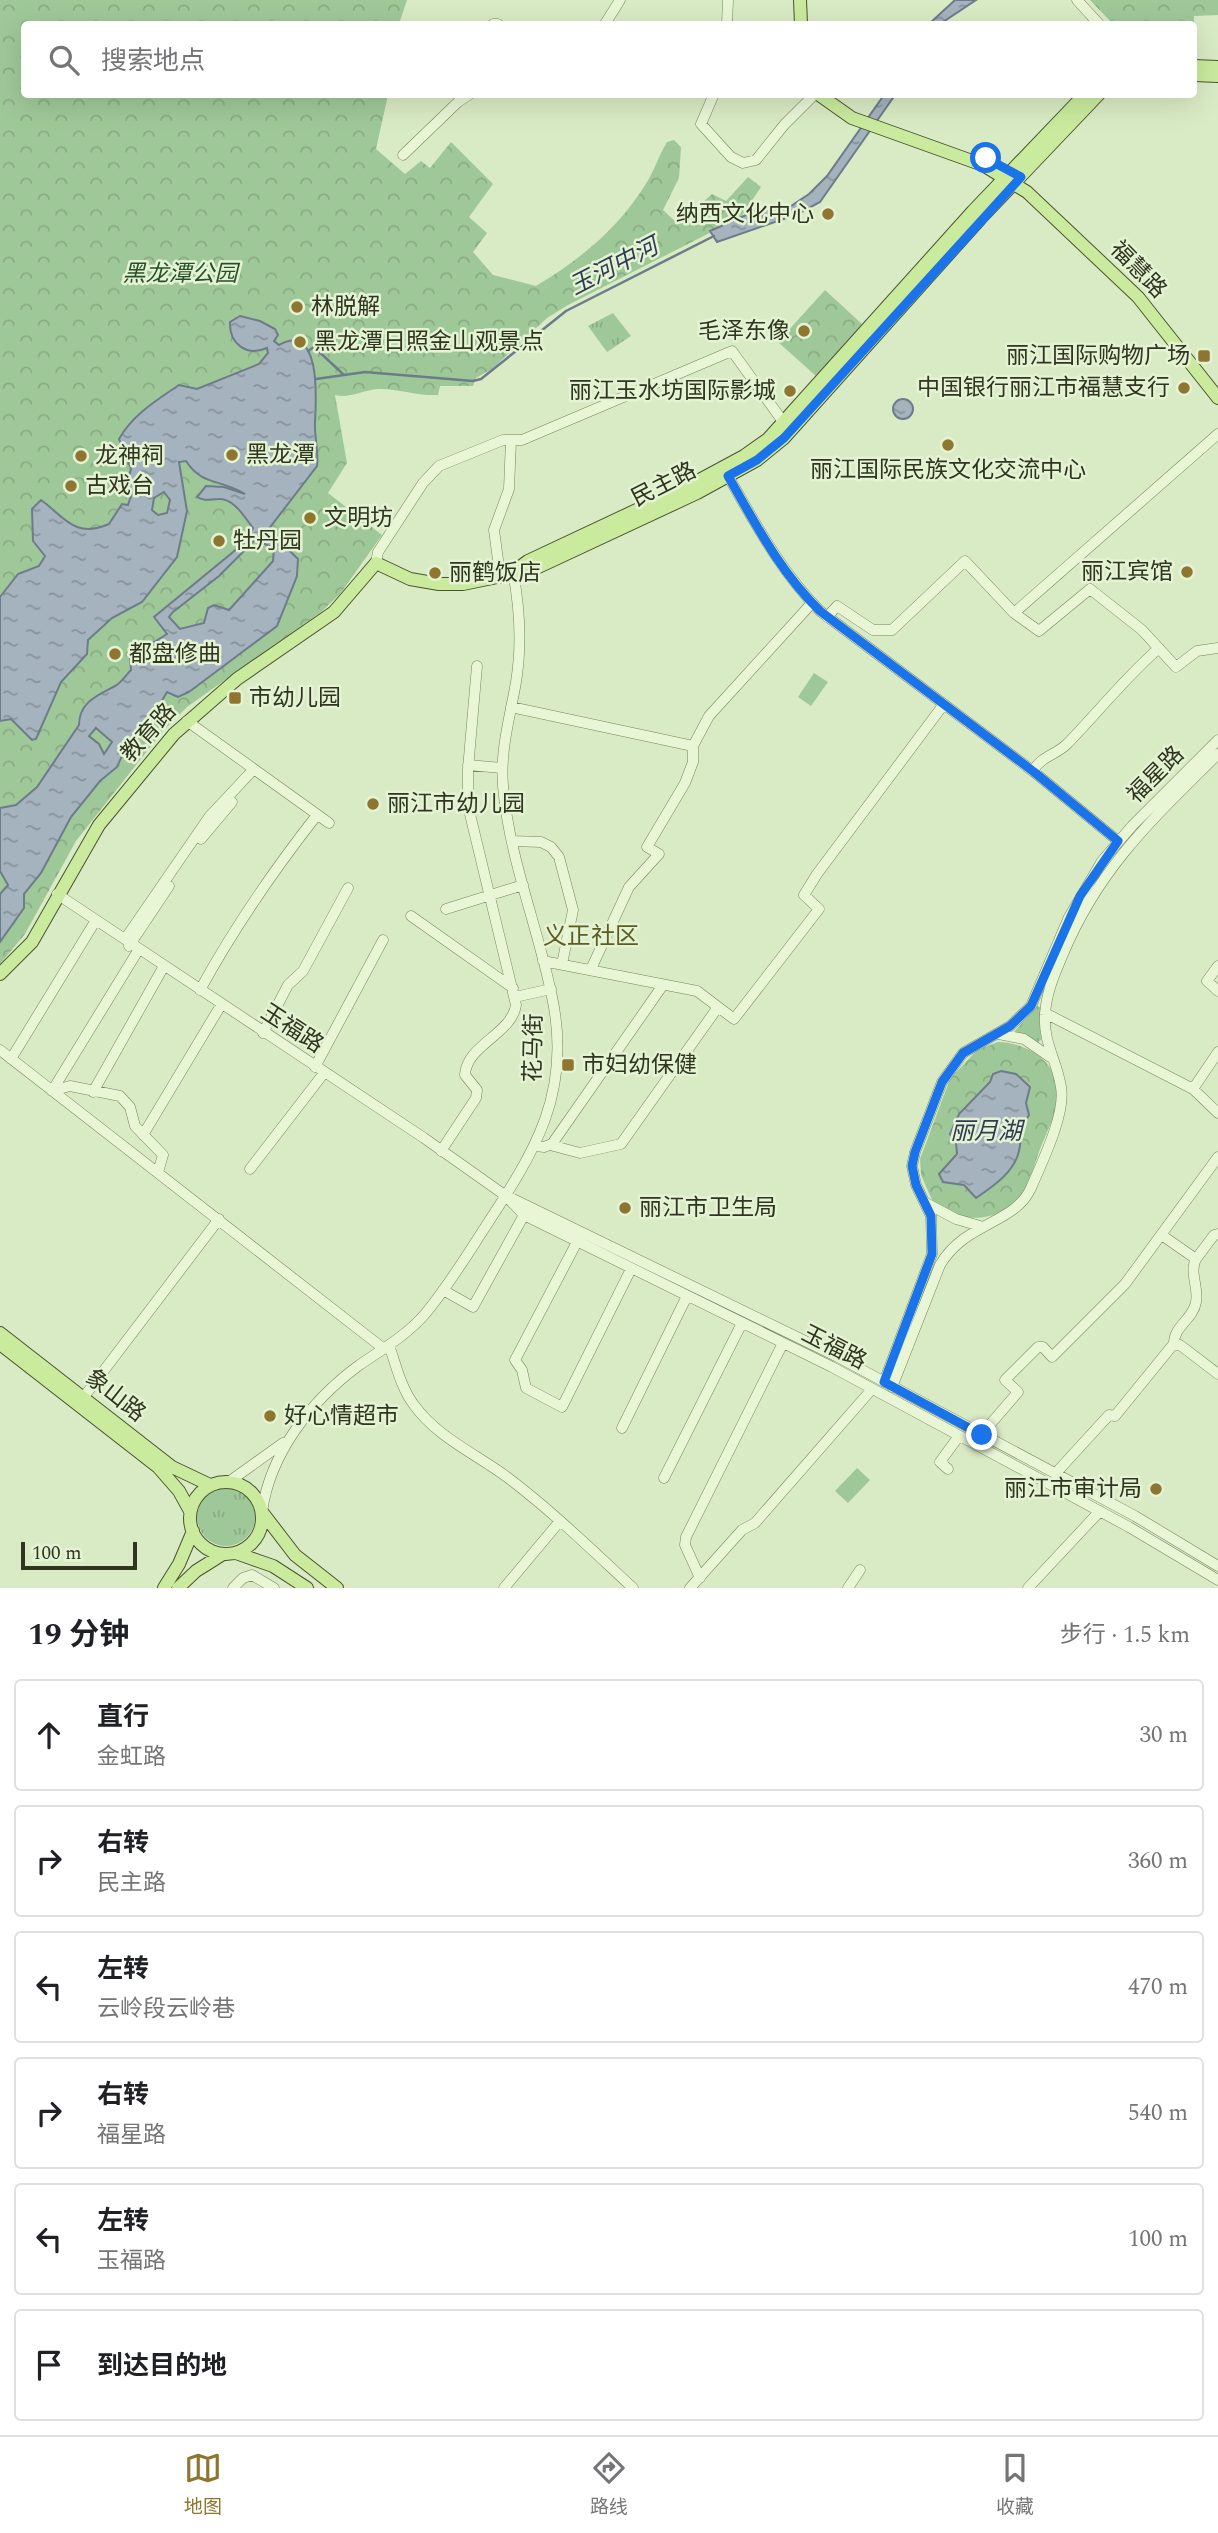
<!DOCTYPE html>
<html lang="zh">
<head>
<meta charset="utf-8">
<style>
  body { margin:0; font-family:Spectral,"Noto Sans SC",serif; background:#f2f2f2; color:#202124 }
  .scale { position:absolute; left:21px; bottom:18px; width:116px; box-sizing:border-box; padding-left:7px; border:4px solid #30351f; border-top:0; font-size:19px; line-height:24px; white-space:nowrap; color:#30351f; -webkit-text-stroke:5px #e4f3d3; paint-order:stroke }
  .stop { position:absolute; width:21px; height:21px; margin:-16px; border:5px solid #1a73e8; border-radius:50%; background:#fff }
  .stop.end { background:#1a73e8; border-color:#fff; box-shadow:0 2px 7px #0008 }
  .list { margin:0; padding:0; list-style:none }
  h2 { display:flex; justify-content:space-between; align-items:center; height:91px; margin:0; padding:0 28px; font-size:30px }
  h2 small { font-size:23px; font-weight:400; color:#757577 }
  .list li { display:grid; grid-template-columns:46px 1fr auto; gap:21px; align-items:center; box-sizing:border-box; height:112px; margin:0 14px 14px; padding:0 14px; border:2px solid #e0e0e0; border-radius:7px }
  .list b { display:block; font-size:26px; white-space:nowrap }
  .list p { margin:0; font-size:23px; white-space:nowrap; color:#757577 }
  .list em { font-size:23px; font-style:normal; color:#757577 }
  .icon { flex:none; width:38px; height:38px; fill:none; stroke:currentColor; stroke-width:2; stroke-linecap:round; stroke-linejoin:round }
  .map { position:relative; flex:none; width:1218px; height:1588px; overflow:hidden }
  .search { position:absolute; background:#fff; box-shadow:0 7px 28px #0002; left:21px; right:21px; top:21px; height:77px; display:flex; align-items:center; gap:18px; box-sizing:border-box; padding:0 24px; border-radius:7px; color:#757577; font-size:26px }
  .sheet { height:847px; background:#fff }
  nav { display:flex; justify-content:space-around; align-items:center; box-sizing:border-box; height:98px; border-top:2px solid #e0e0e0; background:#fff; font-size:19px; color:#757577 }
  nav a { display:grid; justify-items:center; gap:4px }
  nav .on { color:#8f7630 }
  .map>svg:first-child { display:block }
</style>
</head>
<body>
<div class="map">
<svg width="1218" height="1588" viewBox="0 0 1218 1588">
  <defs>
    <pattern id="grass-tufts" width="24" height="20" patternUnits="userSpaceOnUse" patternTransform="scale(1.75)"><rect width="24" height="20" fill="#9fc899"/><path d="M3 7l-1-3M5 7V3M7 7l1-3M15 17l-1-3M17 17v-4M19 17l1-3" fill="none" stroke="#89ac83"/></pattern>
    <pattern id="forest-crowns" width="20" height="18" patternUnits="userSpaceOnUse" patternTransform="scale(1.75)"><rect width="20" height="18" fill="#9fc899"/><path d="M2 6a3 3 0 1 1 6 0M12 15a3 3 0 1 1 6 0" fill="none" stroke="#89ac83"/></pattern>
    <pattern id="water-ripples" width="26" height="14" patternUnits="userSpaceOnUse" patternTransform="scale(1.75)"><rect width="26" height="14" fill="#a5b3be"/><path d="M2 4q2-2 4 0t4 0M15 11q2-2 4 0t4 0" fill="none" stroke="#87929a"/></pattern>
  </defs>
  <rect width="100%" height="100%" fill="#d9ebc4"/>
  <!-- grass -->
  <path fill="url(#grass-tufts)" d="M613 313 631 336 607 352 588 326Z
    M1037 1006 1040 1007 1041 1040 1038 1042 1014 1032Z
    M197 1517a29 29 0 1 1 58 0a29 29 0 1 1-58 0Z"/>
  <!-- forest -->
  <path fill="url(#forest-crowns)" d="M0 0H407L399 24H24V94L388 95 376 149 405 174 421 161 430 168 451 142 493 184 469 217 487 233 473 252 493 275 536 286C581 259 620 227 647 182 655 169 659 155 667 142L674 140 681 147 679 178 663 210 678 224 712 194 726 201 748 177 761 187 741 217 568 305 547 318 492 369 476 378 473 386H440L438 395C416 396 396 388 378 389 364 390 348 399 335 395L347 463 328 493 382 535 340 594 321 612 187 707 163 731 76 841 25 934 0 964Z
    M1090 0H1218V15L1194 16V46V24H1113Z
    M825 290 863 325 817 377 778 342Z
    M998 1042C1031 1043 1064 1066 1057 1103 1054 1119 1046 1134 1040 1149 1034 1164 1030 1186 1019 1198 994 1225 958 1223 932 1200L921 1175 920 1159 950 1079 977 1050Z"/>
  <!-- garden -->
  <path fill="#9fc899" d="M814 673 828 682 811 706 798 697Z
    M857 1468 870 1480 848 1503 835 1491Z"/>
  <!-- water -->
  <path fill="url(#water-ripples)" stroke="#6d7c8b" stroke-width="2" fill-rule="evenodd" d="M955 0H976L940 24H929Z
    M884 95H895L820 202 798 214 717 242 710 231 755 211 791 206 809 194 827 176Z
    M240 316 260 321 275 329 278 335 274 341 279 345C322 321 316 402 315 422 314 437 319 451 317 466L268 530 298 559 297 576 277 626 189 692 178 697 167 692 149 723 126 747 117 767 100 781 71 817 41 873 24 894V908L0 942V894L8 885 0 871V808L16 805 37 787 79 725C79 702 98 695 115 686 121 683 126 675 131 670L130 657 167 634 154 617 244 543 253 528C245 518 234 498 219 499 210 499 206 502 197 497L206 486 224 487 245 494C221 479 202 486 186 461L179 462 187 511 177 557 142 602 112 618 88 640 87 654 61 682 36 739 32 740 11 719 0 721V597L18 574 39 566 45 556 33 541 32 509 41 500C65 517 74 539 109 524L122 504 128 505 133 490 126 487 131 469 119 439C132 415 157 400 179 385L197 389 259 364 268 353 267 348C247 357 229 344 230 322ZM164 492 170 500 167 513 158 515 152 510 154 498ZM255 540 274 548 273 561 229 610 214 605 208 608 204 623 180 629 169 617 173 612 219 576ZM96 728 112 742 104 754 99 744 89 736Z
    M893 409a10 10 0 1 1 20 0a10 10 0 1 1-20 0Z
    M1001 1071 1016 1074 1030 1087 1026 1103 1029 1115C1017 1135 1023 1133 1019 1151 1014 1173 992 1187 976 1198L964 1185 943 1182 939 1174 957 1154 956 1143 950 1134 959 1114 990 1082 993 1074Z"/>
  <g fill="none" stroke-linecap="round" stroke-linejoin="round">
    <!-- stream -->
    <path stroke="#6d7c8b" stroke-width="2.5" d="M308 351 314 347 344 375
      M316 379 365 372 473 381 481 379 566 311 714 236"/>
    <!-- minor casing -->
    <g stroke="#79845c" stroke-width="11">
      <path id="minor" d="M1077 0 1099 24
        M493 24H498
        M605 24 620 0
        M727 24 728 0
        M714 94 701 124 731 157 743 163 756 160 784 125 815 94
        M403 155 458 102 470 94
        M728 476C755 523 781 572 820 611L1034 772 1118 841
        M376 563 378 552 423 483 439 466 503 440H522L732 351 784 423
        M500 575 494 530 509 489 511 440
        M1014 613 1218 434
        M827 617 837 606 873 630H892L965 561 1014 613 1039 631 1090 589 1142 630 1176 667 1197 651 1218 648
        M511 707 693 746
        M187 721 329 823
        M468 765 502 768
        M1033 771C1041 756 1056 755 1067 744 1098 712 1125 678 1159 648
        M201 839 232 802
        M512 841 541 842 551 847 559 857 573 910 562 964
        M57 894 424 1138 506 1196 524 1215 832 1367 1129 1527 1218 1580
        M446 909 523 885
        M411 916 513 988
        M125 939 209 817 253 770
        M129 946 169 886
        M543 961 697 991 734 1019 819 909 804 895 817 874 944 704
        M1218 966 1207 981 1218 991
        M591 969 629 887 659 854 647 847 685 783 693 762V746L709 716 812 603
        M200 990C234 928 273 871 317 815
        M515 997 551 989
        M1045 1013 1193 1089 1218 1113
        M263 1033 288 985 303 971 348 888
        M999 1034 1024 1039 1050 1057
        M0 1050 384 1349
        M11 1059 96 920
        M315 1067 383 940
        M1193 1089 1218 1052
        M52 1091 139 949
        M52 1091 70 1086 120 1096 130 1107 135 1126 163 1155 158 1172
        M93 1092 164 966
        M143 1135 221 1005
        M550 1145 580 1153 621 1144 718 1007
        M536 1146 544 1147 552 1144 663 985
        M441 1151 476 1098 477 1090 465 1075C466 1045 512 1034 516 1005L468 806V769L477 666
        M250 1169 324 1073
        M509 1197 836 1356 1135 1516 1218 1566
        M926 1203 956 1219 980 1226
        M1163 1236 1196 1259 1214 1235 1218 1234
        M577 1242 515 1360 522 1370 526 1388 562 1407 631 1269
        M443 1290 473 1307 524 1215
        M389 1345C396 1365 401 1388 414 1405 437 1437 476 1454 507 1477 552 1511 592 1550 633 1588
        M1174 1345C1173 1326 1193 1320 1196 1302 1199 1288 1189 1272 1196 1259
        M884 1382 932 1254 931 1216 916 1185 912 1166 915 1152 942 1082 963 1053 1010 1026 1031 1006 1069 917 1102 861 1132 826 1218 740
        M892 1387 940 1265C965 1222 1015 1224 1031 1188 1042 1162 1066 1114 1061 1087 1057 1061 1043 1042 1045 1015 1046 993 1055 973 1063 954 1100 866 1153 819 1218 754
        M83 1398 219 1219
        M622 1428 687 1296
        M981 1435 1018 1392 1005 1380 1038 1347H1043L1052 1357 1125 1284 1218 1157
        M948 1469 940 1462 959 1436
        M1055 1474 1109 1415 1115 1416 1172 1346 1180 1345 1218 1374
        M664 1478 742 1323
        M230 1481 283 1443
        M262 1512C270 1453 311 1401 358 1366 381 1350 406 1336 425 1314 446 1289 464 1260 482 1232 533 1154 573 1095 552 997 538 927 509 858 503 786 500 750 510 717 516 682 522 645 520 609 513 572
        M700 1578 685 1545 686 1537 783 1343
        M233 1588 243 1578 252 1575 274 1588
        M504 1588 560 1521
        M690 1588 742 1530 755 1523 872 1389
        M848 1588 860 1570
        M1028 1588 1100 1511"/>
    </g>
    <!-- major casing -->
    <g stroke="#4b5230" stroke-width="14">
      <path id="major" d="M800 0 801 24
        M1194 66 1218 67
        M1194 75 1218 76
        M818 94 852 118 983 165 1027 192 1138 297 1218 398
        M513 572 528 561 692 484 744 456 768 439 973 211 1085 94
        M0 974 32 942 99 825 174 734 237 679 334 612 376 563 410 579 439 584H463L532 570 697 493 757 460 784 438 981 218 1099 94
        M0 1333 172 1467 210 1485
        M0 1344 158 1467 179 1491 190 1511
        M190 1518a36 36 0 1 1 72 0a36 36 0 1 1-72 0Z
        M262 1512 295 1555 337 1588
        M236 1553 273 1566 307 1588
        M164 1588 179 1564 193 1531
        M178 1588 196 1571 223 1554"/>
    </g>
    <!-- minor -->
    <use href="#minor" stroke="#e8f6d6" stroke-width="10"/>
    <!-- major -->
    <use href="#major" stroke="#caeb9e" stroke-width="12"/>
  </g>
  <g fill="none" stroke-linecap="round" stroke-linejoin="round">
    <!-- route -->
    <path stroke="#1a73e8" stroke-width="9" d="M982 1435 884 1382 932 1254 931 1216 916 1185 912 1166 915 1152 942 1082 963 1053 1010 1026 1031 1006 1080 896 1118 841 1034 772 820 611C780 572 755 523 728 476L757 460 784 438 1021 177 986 158"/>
  </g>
  <!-- markers -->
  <g fill="#8f7630" stroke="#e4f3d3" stroke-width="2.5">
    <circle cx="828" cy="214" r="7"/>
    <circle cx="297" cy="307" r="7"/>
    <circle cx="804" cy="331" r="7"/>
    <circle cx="300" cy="342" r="7"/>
    <rect x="1197" y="349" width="14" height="14" rx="3.5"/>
    <circle cx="1184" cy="388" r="7"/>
    <circle cx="790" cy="391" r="7"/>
    <circle cx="948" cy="445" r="7"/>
    <circle cx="232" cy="455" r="7"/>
    <circle cx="81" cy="456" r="7"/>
    <circle cx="71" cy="486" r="7"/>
    <circle cx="310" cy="518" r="7"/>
    <circle cx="219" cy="541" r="7"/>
    <circle cx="1187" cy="572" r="7"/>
    <circle cx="435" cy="573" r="7"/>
    <circle cx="115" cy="654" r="7"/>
    <rect x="228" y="691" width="14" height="14" rx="3.5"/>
    <circle cx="373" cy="804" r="7"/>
    <rect x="561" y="1058" width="14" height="14" rx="3.5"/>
    <circle cx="625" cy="1208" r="7"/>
    <circle cx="270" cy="1416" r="7"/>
    <circle cx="1156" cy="1489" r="7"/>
  </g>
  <g text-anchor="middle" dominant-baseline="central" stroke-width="5" stroke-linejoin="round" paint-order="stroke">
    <!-- poi labels -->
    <g font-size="23" fill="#30351f" stroke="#e4f3d3" text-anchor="start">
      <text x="814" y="214" text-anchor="end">纳西文化中心</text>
      <text x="311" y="307">林脱解</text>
      <text x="790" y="331" text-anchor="end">毛泽东像</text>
      <text x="314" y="342">黑龙潭日照金山观景点</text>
      <text x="1190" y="356" text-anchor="end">丽江国际购物广场</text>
      <text x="1170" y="388" text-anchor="end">中国银行丽江市福慧支行</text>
      <text x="776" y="391" text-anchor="end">丽江玉水坊国际影城</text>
      <text x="246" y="455">黑龙潭</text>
      <text x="95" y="456">龙神祠</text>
      <text x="948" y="470" text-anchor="middle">丽江国际民族文化交流中心</text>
      <text x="85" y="486">古戏台</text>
      <text x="324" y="518">文明坊</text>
      <text x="233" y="541">牡丹园</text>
      <text x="1173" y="572" text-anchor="end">丽江宾馆</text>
      <text x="449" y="573">丽鹤饭店</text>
      <text x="129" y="654">都盘修曲</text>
      <text x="249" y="698">市幼儿园</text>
      <text x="387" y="804">丽江市幼儿园</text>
      <text x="582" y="1065">市妇幼保健</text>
      <text x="639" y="1208">丽江市卫生局</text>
      <text x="284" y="1416">好心情超市</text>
      <text x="1142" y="1489" text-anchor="end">丽江市审计局</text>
    </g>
    <!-- street labels -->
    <g font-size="23" fill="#30351f" stroke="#e4f3d3">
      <text transform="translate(1138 270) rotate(46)">福慧路</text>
      <text transform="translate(664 485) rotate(-27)">民主路</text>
      <text transform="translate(149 733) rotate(-48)">教育路</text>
      <text transform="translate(1156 775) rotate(-45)">福星路</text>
      <text transform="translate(292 1029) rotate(33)">玉福路</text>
      <text transform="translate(534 1048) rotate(-89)">花马街</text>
      <text transform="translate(834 1348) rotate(27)">玉福路</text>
      <text transform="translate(115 1396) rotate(38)">象山路</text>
    </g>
    <!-- park labels -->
    <g font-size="23" font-style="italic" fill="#275027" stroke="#e4f3d3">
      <text x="180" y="274">黑龙潭公园</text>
    </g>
    <!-- water labels -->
    <g font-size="24" font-style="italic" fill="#2f3a54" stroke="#e4f3d3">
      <text transform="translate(614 267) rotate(-27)">玉河中河</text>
      <text x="986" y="1132">丽月湖</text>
    </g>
    <!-- neighbourhood labels -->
    <g font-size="24" fill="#5e5c21" stroke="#e4f3d3">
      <text x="591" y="937">义正社区</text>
    </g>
  </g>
</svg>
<div class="scale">100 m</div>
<div class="stop" style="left:986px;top:158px"></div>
<div class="stop end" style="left:982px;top:1435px"></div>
<div class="search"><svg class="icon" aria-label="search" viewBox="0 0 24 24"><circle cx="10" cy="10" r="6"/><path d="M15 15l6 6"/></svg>搜索地点</div>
</div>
<section class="sheet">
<h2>19 分钟<small>步行 · 1.5 km</small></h2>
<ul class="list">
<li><svg class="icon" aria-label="ahead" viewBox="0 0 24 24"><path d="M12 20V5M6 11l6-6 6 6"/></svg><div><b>直行</b><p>金虹路</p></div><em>30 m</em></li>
<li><svg class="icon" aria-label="right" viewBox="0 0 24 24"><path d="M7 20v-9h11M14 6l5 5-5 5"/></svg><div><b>右转</b><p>民主路</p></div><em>360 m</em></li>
<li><svg class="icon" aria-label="left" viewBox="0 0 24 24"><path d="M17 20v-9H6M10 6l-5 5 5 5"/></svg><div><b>左转</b><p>云岭段云岭巷</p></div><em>470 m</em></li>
<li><svg class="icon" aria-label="right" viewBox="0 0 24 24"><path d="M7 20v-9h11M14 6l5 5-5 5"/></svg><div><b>右转</b><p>福星路</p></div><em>540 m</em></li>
<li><svg class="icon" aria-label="left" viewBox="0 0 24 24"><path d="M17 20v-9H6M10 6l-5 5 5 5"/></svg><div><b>左转</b><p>玉福路</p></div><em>100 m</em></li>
<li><svg class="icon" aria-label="arrive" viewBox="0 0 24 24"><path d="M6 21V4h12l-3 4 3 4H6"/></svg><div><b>到达目的地</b></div></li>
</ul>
</section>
<nav>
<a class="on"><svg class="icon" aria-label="map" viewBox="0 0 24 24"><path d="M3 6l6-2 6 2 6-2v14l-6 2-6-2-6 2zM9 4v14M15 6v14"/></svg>地图</a>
<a><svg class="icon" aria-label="directions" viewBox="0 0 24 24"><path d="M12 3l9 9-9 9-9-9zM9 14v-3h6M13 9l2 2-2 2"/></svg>路线</a>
<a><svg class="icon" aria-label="saved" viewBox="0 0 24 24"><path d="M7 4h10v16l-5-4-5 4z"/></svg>收藏</a>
</nav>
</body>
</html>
